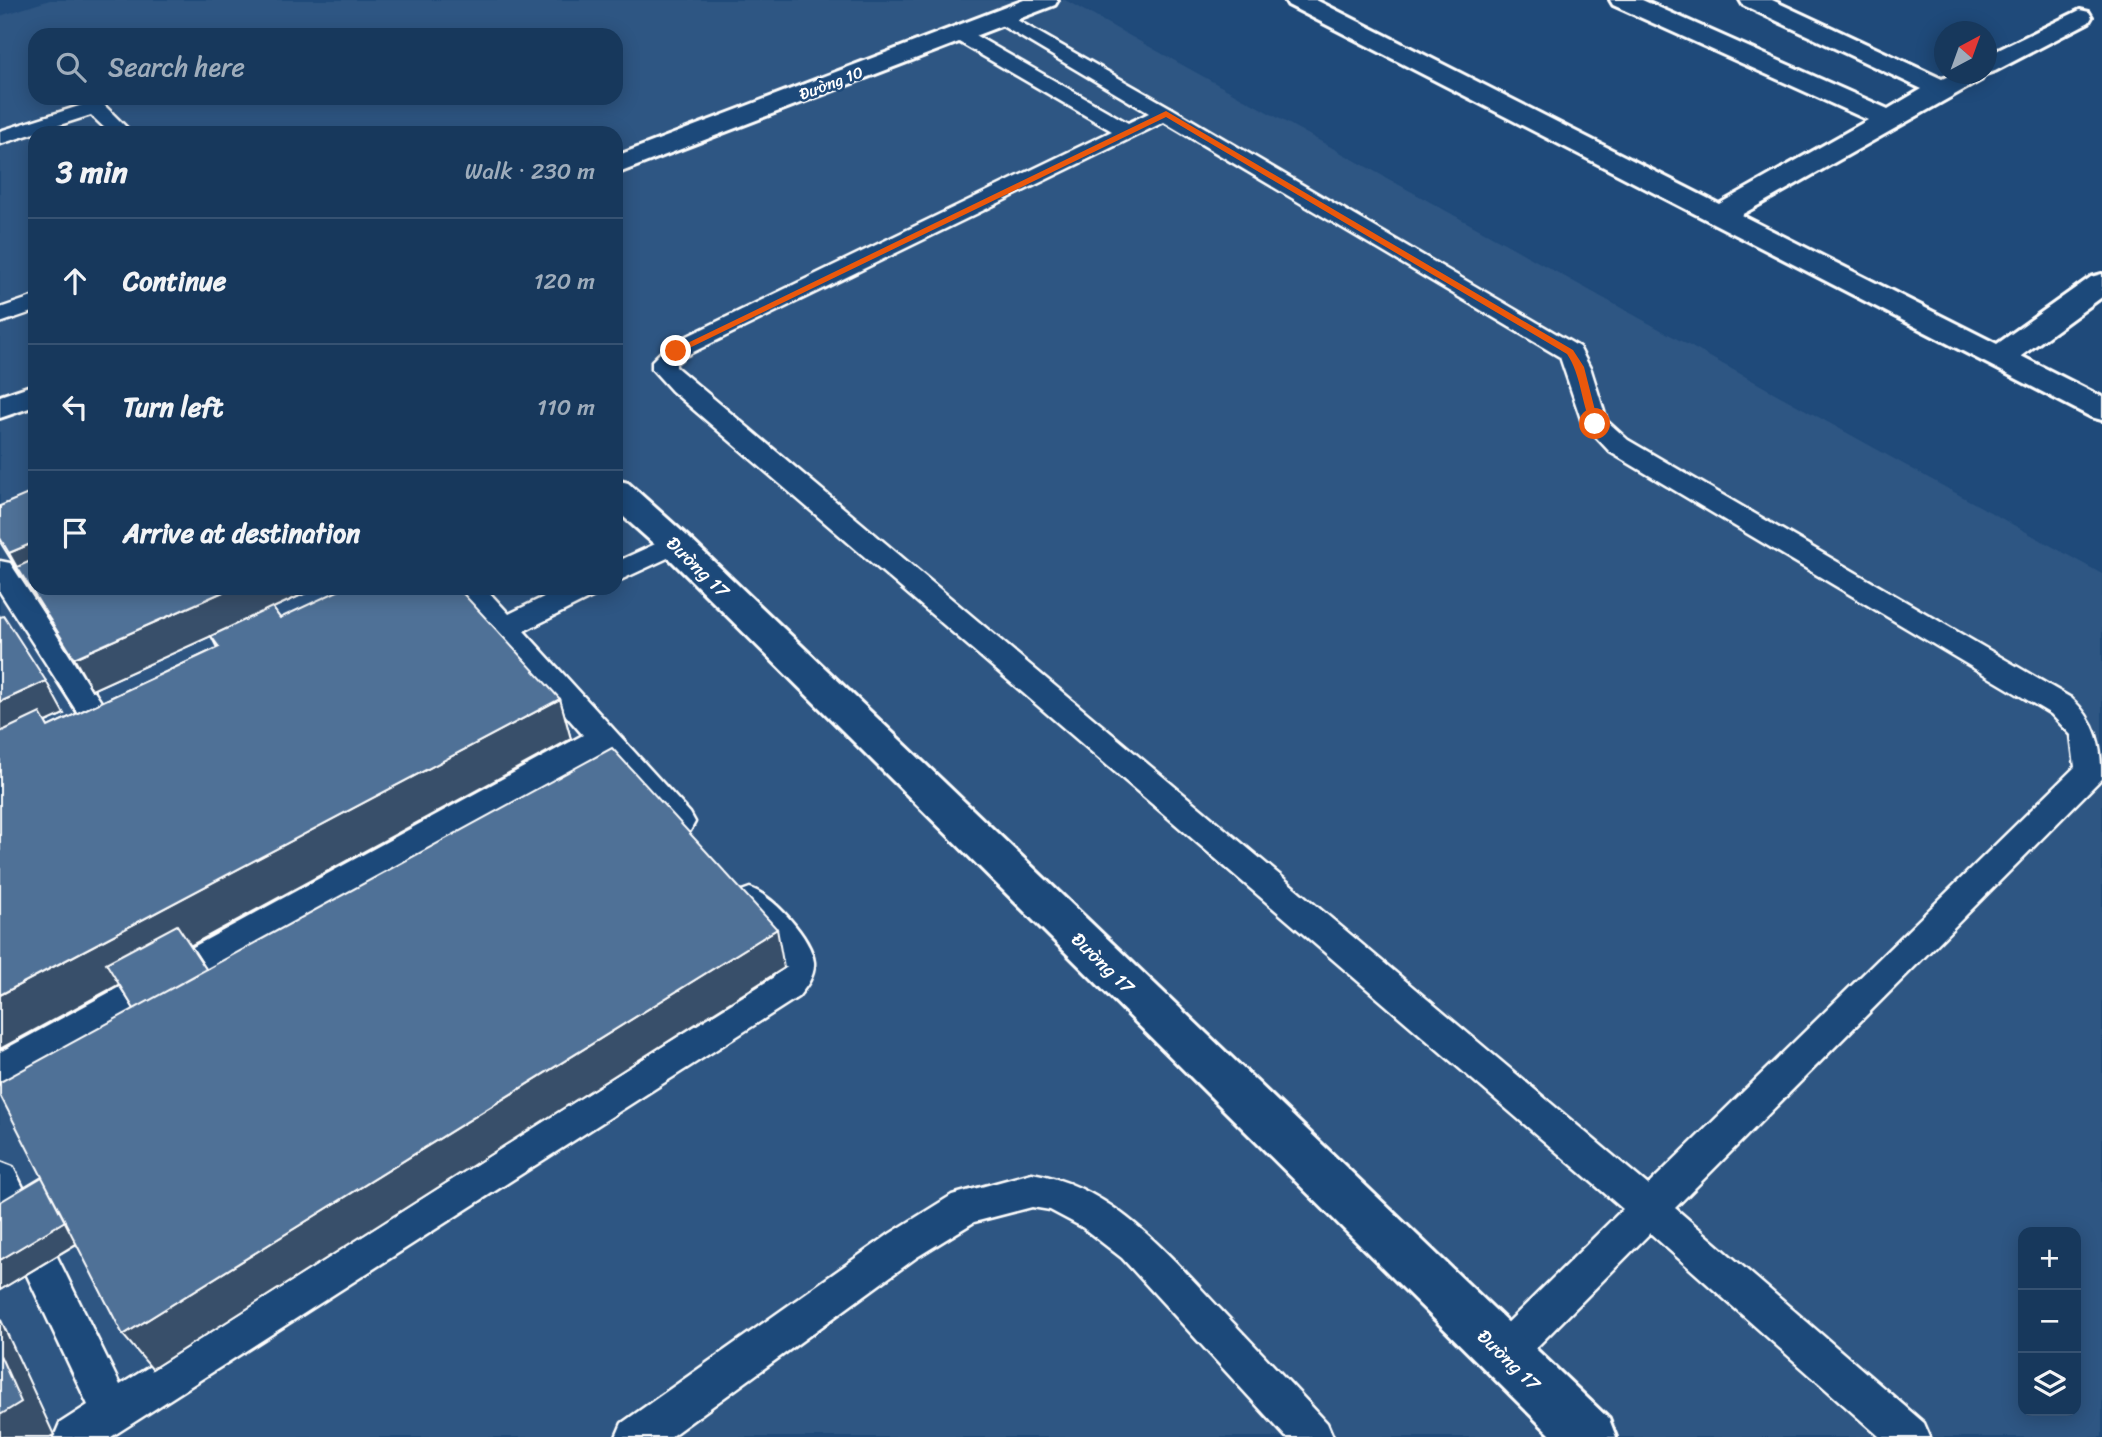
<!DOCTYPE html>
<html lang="en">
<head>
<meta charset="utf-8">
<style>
  body { margin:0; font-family:Sriracha,sans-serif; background:#203f62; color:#f1f3f6 }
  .controls { position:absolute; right:21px; bottom:21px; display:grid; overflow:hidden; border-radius:14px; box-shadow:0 4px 18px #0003 }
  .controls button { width:63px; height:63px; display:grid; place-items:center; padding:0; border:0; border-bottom:2px solid #365272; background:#17385c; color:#f1f3f6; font:35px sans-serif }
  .compass { position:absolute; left:1934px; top:21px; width:63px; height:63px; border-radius:50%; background:#17385c; box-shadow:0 4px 18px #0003; rotate:41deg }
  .stop { position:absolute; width:21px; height:21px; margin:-16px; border:5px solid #ea580c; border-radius:50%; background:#fff }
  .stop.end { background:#ea580c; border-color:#fff; box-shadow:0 2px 7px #0008 }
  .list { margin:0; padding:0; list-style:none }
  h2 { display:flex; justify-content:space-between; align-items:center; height:91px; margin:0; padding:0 28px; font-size:30px }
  h2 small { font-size:23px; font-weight:400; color:#9eacbb }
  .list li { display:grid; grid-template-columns:46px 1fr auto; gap:21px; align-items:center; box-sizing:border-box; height:126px; padding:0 28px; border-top:2px solid #365272 }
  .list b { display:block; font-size:26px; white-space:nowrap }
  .list em { font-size:23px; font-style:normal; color:#9eacbb }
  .icon { flex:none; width:38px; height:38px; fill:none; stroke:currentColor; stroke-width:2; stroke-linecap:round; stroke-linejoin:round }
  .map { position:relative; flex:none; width:2102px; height:1437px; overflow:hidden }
  .search { position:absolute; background:#17385c; box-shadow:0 4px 18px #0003; left:28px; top:28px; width:595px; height:77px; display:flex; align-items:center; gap:18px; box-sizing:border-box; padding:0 24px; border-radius:21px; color:#9eacbb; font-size:26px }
  .panel { position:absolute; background:#17385c; box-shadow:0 4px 18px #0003; left:28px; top:126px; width:595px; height:469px; border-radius:21px }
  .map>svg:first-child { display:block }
</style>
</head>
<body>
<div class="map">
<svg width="2102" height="1437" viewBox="0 0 2102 1437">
  <rect width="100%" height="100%" fill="#1f4a7a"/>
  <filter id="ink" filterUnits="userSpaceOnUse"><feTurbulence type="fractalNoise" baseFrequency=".0143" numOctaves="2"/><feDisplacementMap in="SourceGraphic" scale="14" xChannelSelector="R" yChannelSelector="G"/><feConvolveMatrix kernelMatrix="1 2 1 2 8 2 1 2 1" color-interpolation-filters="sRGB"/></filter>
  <g filter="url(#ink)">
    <!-- built -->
    <path fill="#2e5683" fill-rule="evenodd" d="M50 0H1065L2102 574V1437H0V16ZM35 35H616V98H35ZM35 133H616V588H35ZM2023 1232H2076V1411H2023Z"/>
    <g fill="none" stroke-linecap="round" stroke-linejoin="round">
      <!-- service casing -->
      <g stroke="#fff" stroke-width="5">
        <path id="service" d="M1001 11 1173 109 1579 347 1591 370 1607 421 1628 440 2071 698C2096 721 2102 745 2101 779L1675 1208 1924 1423 1930 1437H1880L1650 1233 1517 1367 1503 1373 1489 1367 1483 1354 1489 1341 1623 1209 672 391 652 369V361L667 346 1112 131 952 38 949 34 952 30H966L1128 123 1149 113 994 21 991 17 994 13ZM1164 122 1560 357 1582 422 1610 452 2051 714 2071 735 2075 767 1648 1185 676 367V363L685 356Z
          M95 101 102 103 132 133H110L91 115 0 144V131Z
          M35 296V311L0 323V308Z
          M675 535 685 538 689 544 685 550 616 582V562Z
          M0 561 10 563 103 705 108 713 103 721 93 724 83 721 0 592Z
          M455 588H485L509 614 562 588H600L596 595 524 631 690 813 695 822 690 831 679 834 668 831 600 754 12 1080 0 1084V1052L583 735Z
          M750 888C773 896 811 937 814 962 815 976 806 987 798 997L111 1437H54L60 1423 88 1405 0 1218V1162L13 1167 120 1385 774 977 781 964C775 937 746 925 734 901L739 892Z
          M1032 1173C1113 1187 1166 1252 1220 1309 1256 1347 1292 1385 1327 1423L1333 1437H1286L1122 1258 1082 1227 1050 1210 1032 1207 974 1222 917 1257 670 1437H616L622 1423 891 1233 952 1195Z"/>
      </g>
      <!-- minor casing -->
      <g stroke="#fff" stroke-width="6">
        <path id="minor" d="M1285 0H1316L1719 204 1868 120 1613 5 1610 0H1642L1888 109 1922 89 1743 5 1740 0H1772L1942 79 1953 74H1985L1981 80 1741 215 1997 344 2091 277 2102 274V297L2021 356 2102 397V420L2091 417 1288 5Z
          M2080 10 2089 12 2092 17 2089 22 1995 71 1986 74H1985L1986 56Z
          M616 480 628 483 687 536 1609 1419 1616 1437H1553L663 552 616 510Z"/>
      </g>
      <!-- tertiary casing -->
      <g stroke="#fff" stroke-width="6">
        <path id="tertiary" d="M1024 0H1058L1055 5 616 174V156Z
          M35 384V406L0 418V396Z"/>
      </g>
      <!-- service -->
      <use href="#service" fill="#1f4a7a" fill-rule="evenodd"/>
      <!-- minor -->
      <use href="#minor" fill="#1f4a7a" fill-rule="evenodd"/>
      <!-- tertiary -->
      <use href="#tertiary" fill="#1f4a7a" fill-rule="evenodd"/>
    </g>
    <!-- wall -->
    <path fill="#456182" stroke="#fff" stroke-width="2" d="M0 506 35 588H317L273 608 280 618 560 699 571 739 191 946 206 969 784 968 152 1369 77 1244 0 1290 42 1177 134 1009 119 985 0 1049V617L64 714 45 722 48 727 217 648 211 636 92 690 0 542Z"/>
    <!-- shaded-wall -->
    <path fill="#384f6a" stroke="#fff" stroke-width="2" d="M35 542V582L18 569 9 553Z
      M232 588H317L92 690 74 658Z
      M46 681 64 714 0 743V702Z
      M560 699 571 739 0 1049V995Z
      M777 929 784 968 152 1369 123 1335Z
      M68 1219 84 1239 0 1290V1260Z
      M0 1318 54 1435 50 1437H0Z"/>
    <!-- building -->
    <path fill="#507197" stroke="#fff" stroke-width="2" d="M35 491V542L9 553 0 538V506Z
      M35 559V588H232L74 658 17 567Z
      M344 588H458L560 699 0 995V732L40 713 48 727 219 647 211 636 272 607 280 618Z
      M4 616 46 681 0 702V617Z
      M612 748 777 929 123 1335 0 1095V1082Z
      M177 925 206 969 134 1009 106 963Z
      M42 1177 65 1221 0 1260V1202Z
      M0 1355 21 1402 0 1415Z"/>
  </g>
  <!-- route -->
  <path fill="#ea580c" d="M1166 111 1573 350 1584 367 1599 426 1591 424C1581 401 1581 375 1567 354L1166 117 679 353 671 351Z"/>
  <g text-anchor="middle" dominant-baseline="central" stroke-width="5" stroke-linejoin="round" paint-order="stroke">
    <!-- far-street labels -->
    <g font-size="16" fill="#fff" stroke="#1f4a7a">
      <text transform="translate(831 83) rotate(-21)">Đường 10</text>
    </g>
    <!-- street labels -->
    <g font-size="19" fill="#fff" stroke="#1f4a7a">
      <text transform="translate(698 567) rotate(44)">Đường 17</text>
      <text transform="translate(1103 963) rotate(44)">Đường 17</text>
      <text transform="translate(1509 1360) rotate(44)">Đường 17</text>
    </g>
  </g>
</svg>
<div class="controls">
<button>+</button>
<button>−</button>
<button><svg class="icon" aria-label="layers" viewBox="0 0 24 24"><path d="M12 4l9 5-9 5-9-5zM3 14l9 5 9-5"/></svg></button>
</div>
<svg class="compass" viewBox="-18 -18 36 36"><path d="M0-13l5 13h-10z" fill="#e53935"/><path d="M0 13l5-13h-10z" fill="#9eacbb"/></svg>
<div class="stop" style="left:1595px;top:424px"></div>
<div class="stop end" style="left:676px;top:351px"></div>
<div class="search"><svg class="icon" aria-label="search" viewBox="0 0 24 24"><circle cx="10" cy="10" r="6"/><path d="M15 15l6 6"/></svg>Search here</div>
<section class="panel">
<h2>3 min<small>Walk · 230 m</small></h2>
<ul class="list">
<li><svg class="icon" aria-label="ahead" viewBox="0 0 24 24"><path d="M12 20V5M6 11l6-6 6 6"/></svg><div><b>Continue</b></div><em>120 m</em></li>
<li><svg class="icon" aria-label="left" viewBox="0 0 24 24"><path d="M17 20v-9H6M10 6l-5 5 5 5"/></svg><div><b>Turn left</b></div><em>110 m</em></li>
<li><svg class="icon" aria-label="arrive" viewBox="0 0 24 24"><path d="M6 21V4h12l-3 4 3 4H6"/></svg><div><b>Arrive at destination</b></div></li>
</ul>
</section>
</div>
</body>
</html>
